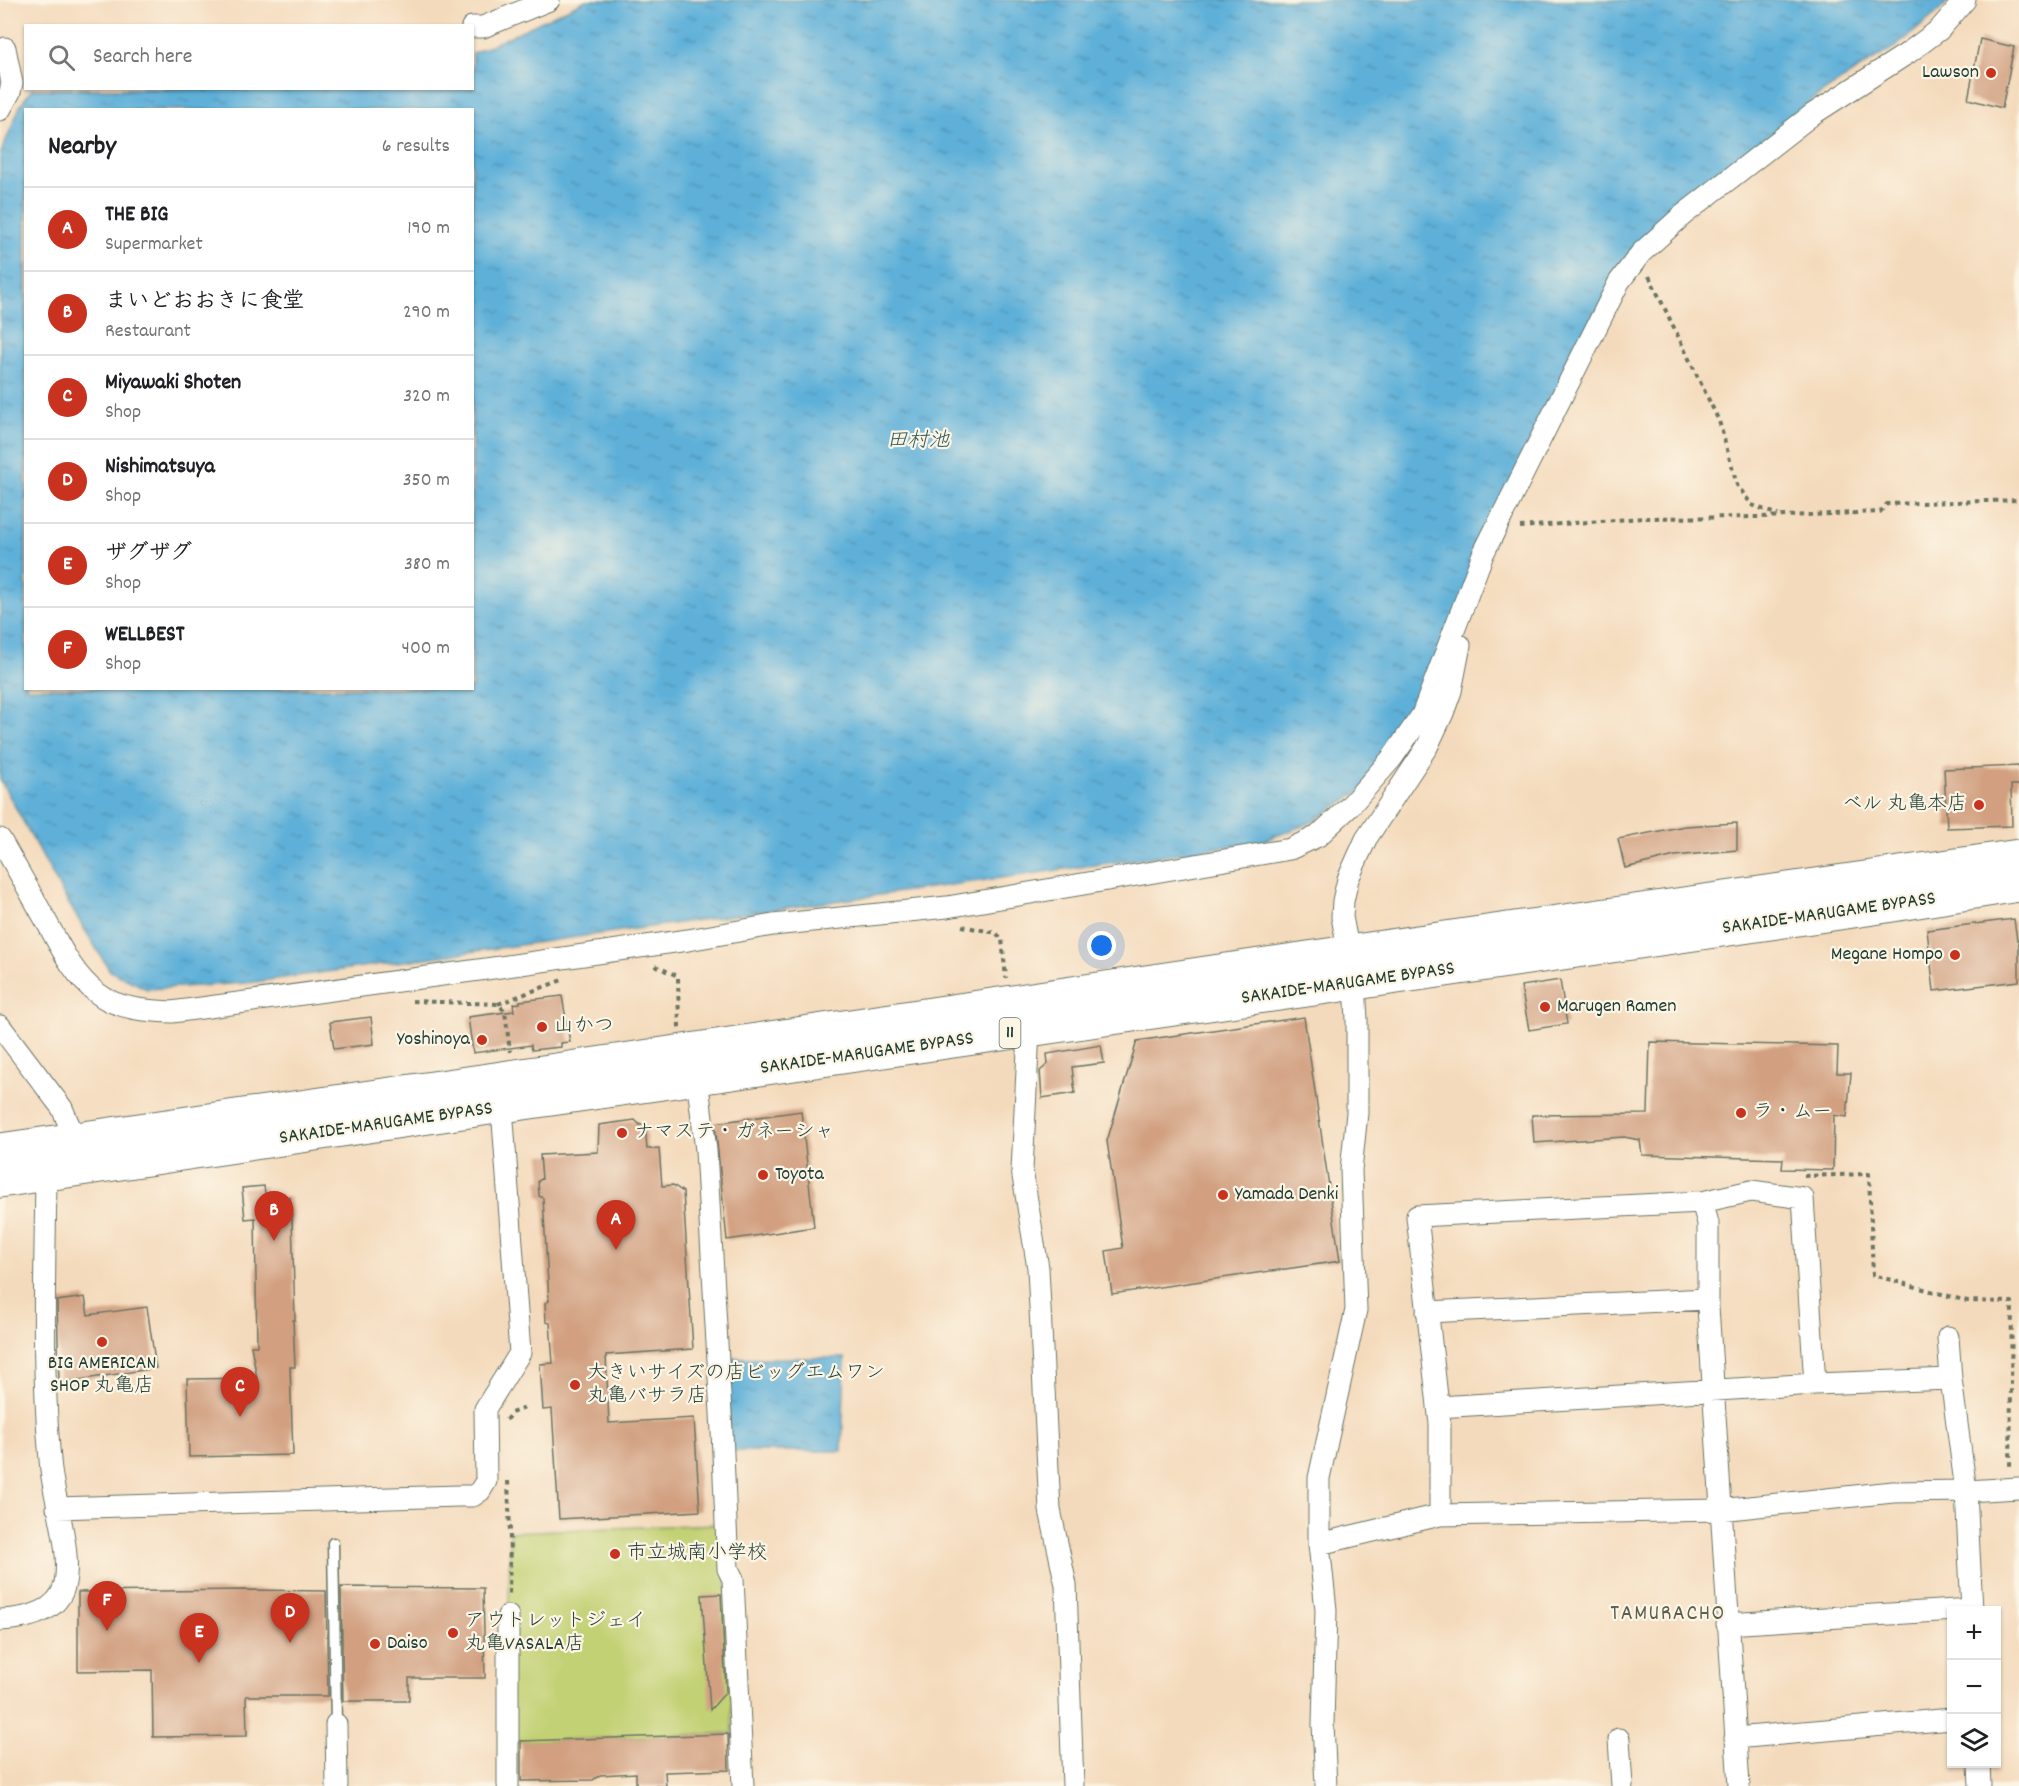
<!DOCTYPE html>
<html lang="en">
<head>
<meta charset="utf-8">
<style>
  body { margin:0; font-family:Dekko,"Klee One",sans-serif; background:#f6f6f6; color:#202124 }
  .controls { position:absolute; right:18px; bottom:18px; display:grid; overflow:hidden; border-radius:0px; box-shadow:0 2px 4px #0004 }
  .controls button { width:54px; height:54px; display:grid; place-items:center; padding:0; border:0; border-bottom:2px solid #e0e0e0; background:#fff; color:#202124; font:30px sans-serif }
  .you { position:absolute; left:1102px; top:946px; width:21px; height:21px; margin:-15px; border:4px solid #fff; border-radius:50%; background:#1a73e8; box-shadow:0 0 0 9px #1a73e833 }
  .badge { display:grid; place-items:center; width:39px; height:39px; border-radius:50%; background:#c8321e; color:#fff; font-size:20px; font-weight:700 }
  .pin { position:absolute; translate:-50% -50px; filter:drop-shadow(0 2px 3px #0008) }
  .pin::after { content:''; position:absolute; top:32px; width:21px; height:18px; background:inherit; clip-path:polygon(0 0,100% 0,50% 100%) }
  .list { margin:0; padding:0; list-style:none }
  h2 { display:flex; justify-content:space-between; align-items:center; height:78px; margin:0; padding:0 24px; font-size:26px }
  h2 small { font-size:20px; font-weight:400; color:#757577 }
  .list li { display:grid; grid-template-columns:39px 1fr auto; gap:18px; align-items:center; box-sizing:border-box; height:84px; padding:0 24px; border-top:2px solid #e0e0e0 }
  .list b { display:block; font-size:22px; white-space:nowrap }
  .list p { margin:0; font-size:20px; white-space:nowrap; color:#757577 }
  .list em { font-size:20px; font-style:normal; color:#757577 }
  .icon { flex:none; width:33px; height:33px; fill:none; stroke:currentColor; stroke-width:2; stroke-linecap:round; stroke-linejoin:round }
  .map { position:relative; flex:none; width:2019px; height:1786px; overflow:hidden }
  .search { position:absolute; background:#fff; box-shadow:0 2px 4px #0004; left:24px; top:24px; width:450px; height:66px; display:flex; align-items:center; gap:15px; box-sizing:border-box; padding:0 21px; border-radius:0px; color:#757577; font-size:22px }
  .panel { position:absolute; background:#fff; box-shadow:0 2px 4px #0004; left:24px; top:108px; width:450px; height:582px; border-radius:0px }
  .map>svg:first-child { display:block }
</style>
</head>
<body>
<div class="map">
<svg width="2019" height="1786" viewBox="0 0 2019 1786">
  <defs>
    <pattern id="water-ripples" width="26" height="14" patternUnits="userSpaceOnUse" patternTransform="scale(1.5)"><rect width="26" height="14" fill="#5eb0d9"/><path d="M2 4q2-2 4 0t4 0M15 11q2-2 4 0t4 0" fill="none" stroke="#4d90b1"/></pattern>
  </defs>
  <rect width="100%" height="100%" fill="#fcf5e5"/>
  <filter id="ink" filterUnits="userSpaceOnUse"><feTurbulence type="fractalNoise" baseFrequency=".0167" numOctaves="2"/><feDisplacementMap in="SourceGraphic" scale="12" xChannelSelector="R" yChannelSelector="G"/><feConvolveMatrix kernelMatrix="1 2 1 2 8 2 1 2 1" color-interpolation-filters="sRGB"/></filter>
  <filter id="wash" filterUnits="userSpaceOnUse"><feTurbulence type="fractalNoise" baseFrequency=".008" numOctaves="4" result="noise"/><feDisplacementMap in="SourceGraphic" scale="24" xChannelSelector="R" yChannelSelector="G"/><feGaussianBlur stdDeviation="1.35" result="paint"/><feColorMatrix in="noise" values="0 0 0 0 0 0 0 0 0 0 0 0 0 0 0 0 0 1.4 0 .05"/><feComposite in="paint" operator="in"/></filter>
  <g filter="url(#wash)">
    <rect width="100%" height="100%" fill="#f4dabc"/>
    <!-- park -->
    <path fill="#c3d174" stroke="#718754" stroke-width="1.5" d="M719 1524 727 1580 733 1733 507 1742 510 1532Z"/>
    <!-- water -->
    <path fill="url(#water-ripples)" stroke="#3e7686" stroke-width="1.5" fill-rule="evenodd" d="M586 0H1949L1939 11 1898 45 1857 70 1816 97 1760 144 1664 217 1628 255 1398 743 1360 791 1310 823 1260 842 247 983 147 989 110 971 63 894 0 779V155L21 104 32 89 472 88 473 53 492 45ZM26 110H472V688H26Z
      M727 1358H845L842 1451H730Z"/>
    <g id="blocks">
      <!-- building -->
      <path fill="#d2a081" d="M1980 39 2014 47 2002 108 1968 99Z
        M2019 766V785H2011L2012 826 1947 828 1944 769Z
        M1737 823V850L1675 856 1625 868 1618 839 1685 826Z
        M2014 919 2017 940H2019V981L1934 991 1927 930Z
        M1560 980 1567 1024 1529 1030 1521 986Z
        M562 996 570 1042 561 1043V1047L532 1050 531 1045 473 1053 468 1017 514 1011 513 1004 520 1003V1001Z
        M371 1017 374 1044 334 1049 330 1022Z
        M1304 1017 1340 1261 1112 1294 1106 1251 1123 1248 1107 1141 1137 1041Z
        M1650 1042 1838 1046 1837 1073H1851L1847 1117 1834 1115 1833 1170 1782 1169 1783 1159 1642 1155 1640 1140 1624 1137 1534 1143 1532 1115 1648 1114Z
        M1101 1045 1104 1063 1072 1067 1075 1093 1042 1098 1040 1071 1048 1064 1047 1054Z
        M801 1111 814 1227 727 1240 715 1123Z
        M635 1120 640 1125 645 1124 647 1149 659 1148 662 1186 673 1185 683 1192 693 1349 606 1355 609 1423 694 1418 700 1511 559 1519 552 1409 543 1410 540 1364 553 1363 550 1323 546 1322 545 1303 549 1301 543 1198 539 1196 538 1181 542 1179 540 1155 598 1152 599 1125Z
        M264 1186 266 1200 290 1197 292 1218 295 1320H293L295 1367H290L293 1455 189 1457 187 1379 257 1378 251 1346H257L255 1218 245 1219 242 1188Z
        M85 1297 88 1315 147 1307 156 1368 59 1383 57 1301Z
        M341 1587 483 1588 485 1678H409V1701H343Z
        M244 1590 326 1591 328 1696H246L247 1736 153 1737 152 1670 78 1671V1592Z
        M721 1594 726 1692 710 1710 702 1595Z
        M728 1734 729 1770 665 1772 666 1786H636V1773L600 1775 593 1780 521 1781V1741Z"/>
    </g>
  </g>
  <g filter="url(#ink)">
    <use href="#blocks" fill-opacity="0" stroke="#6a7464" stroke-width="1.5"/>
    <g fill="none" stroke-linecap="round" stroke-linejoin="round">
      <!-- service casing -->
      <g stroke="#6a7464" stroke-width="13">
        <path id="service" d="M333 1543 336 1724"/>
      </g>
      <!-- minor casing -->
      <g stroke="#6a7464" stroke-width="23">
        <path id="minor" d="M472 27H483L549 0
          M0 110 10 92 12 83 5 48
          M0 839C15 865 30 892 45 919 59 944 73 975 97 993 117 1009 147 1011 172 1012L486 969 688 940 773 925 947 907 1290 849 1318 836 1349 807 1392 758 1422 715 1483 554 1619 282 1641 253 1683 215 1813 114 1908 53 1939 30 1965 0
          M0 1026 62 1108 75 1139
          M1029 1030 1022 1170 1038 1268 1050 1510 1066 1585 1073 1786
          M697 1078 706 1150 722 1431 728 1569 733 1579 743 1786
          M1702 1202 1708 1223V1307L1739 1786
          M1427 1312 1708 1299
          M1948 1337 1951 1379
          M1438 1407 1815 1384
          M57 1508 459 1496H473L480 1491 486 1481 485 1409 520 1353 501 1094
          M1319 1544 1440 1515
          M1972 1610 1966 1491 1951 1379 1815 1384 1803 1198 1751 1191 1702 1202 1417 1216 1440 1424V1515L1720 1510 1893 1492 1966 1491 2019 1488
          M0 1620C24 1619 56 1614 64 1587 73 1554 55 1504 51 1470 41 1372 45 1273 46 1174
          M1727 1624 1972 1609
          M336 1724 337 1786
          M1735 1738 1952 1719
          M1619 1739 1622 1786
          M1979 1764 1980 1786
          M508 1786V1616
          M1326 1786 1323 1724 1326 1610 1319 1544V1478L1356 1310 1351 1170 1357 1113V1020L1355 983 1342 917 1343 901 1348 879 1366 839 1427 747 1443 713 1451 691 1460 645"/>
      </g>
      <!-- trunk casing -->
      <g stroke="#6a7464" stroke-width="35">
        <path id="trunk" d="M0 1150 495 1079 1348 952 2019 856
          M0 1181 503 1106 1874 908 2019 885"/>
      </g>
      <!-- path -->
      <path stroke="#6a7464" stroke-width="4" stroke-dasharray="4.5 4.5" stroke-linecap="butt" d="M1649 276 1719 421 1737 485 1752 505 1778 515
        M1520 527 1643 518 1762 517 1880 512 1887 504 2019 500
        M962 926 996 933 1002 939 1006 978
        M655 966 678 976 679 1028
        M412 1001 498 1004 505 1011 510 1052
        M498 1004 565 979
        M1804 1176 1869 1174 1873 1275 1967 1301 2012 1302 2010 1470
        M506 1420 511 1413 525 1408
        M508 1481 510 1532 509 1597"/>
      <!-- service -->
      <use href="#service" stroke="#fff" stroke-width="10"/>
      <!-- minor -->
      <use href="#minor" stroke="#fff" stroke-width="21"/>
      <!-- trunk -->
      <use href="#trunk" stroke="#fff" stroke-width="33"/>
    </g>
  </g>
  <!-- markers -->
  <g fill="#c8321e" stroke="#fcf5e5" stroke-width="2">
    <circle cx="1991" cy="73" r="6"/>
    <circle cx="1979" cy="805" r="6"/>
    <circle cx="1955" cy="955" r="6"/>
    <circle cx="1545" cy="1007" r="6"/>
    <circle cx="542" cy="1027" r="6"/>
    <circle cx="482" cy="1040" r="6"/>
    <circle cx="1741" cy="1113" r="6"/>
    <circle cx="622" cy="1133" r="6"/>
    <circle cx="763" cy="1175" r="6"/>
    <circle cx="1223" cy="1195" r="6"/>
    <circle cx="102" cy="1342" r="6"/>
    <circle cx="575" cy="1385" r="6"/>
    <circle cx="615" cy="1554" r="6"/>
    <circle cx="453" cy="1633" r="6"/>
    <circle cx="375" cy="1644" r="6"/>
  </g>
  <g text-anchor="middle" dominant-baseline="central" stroke-width="4.5" stroke-linejoin="round" paint-order="stroke">
    <!-- shield labels -->
    <rect fill="#fcf5e5" stroke="#617469" stroke-width="1.5" x="999.5" y="1018" width="21" height="30" rx="4.5"/>
    <g font-size="18" font-weight="bold" fill="#1f3d34">
      <text x="1010" y="1033">11</text>
    </g>
    <!-- poi labels -->
    <g font-size="20" fill="#1f3d34" stroke="#fcf5e5" text-anchor="start">
      <text x="1979" y="73" text-anchor="end">Lawson</text>
      <text x="1967" y="805" text-anchor="end">ベル 丸亀本店</text>
      <text x="1943" y="955" text-anchor="end">Megane Hompo</text>
      <text x="1557" y="1007">Marugen Ramen</text>
      <text x="554" y="1027">山かつ</text>
      <text x="470" y="1040" text-anchor="end">Yoshinoya</text>
      <text x="1753" y="1113">ラ・ムー</text>
      <text x="634" y="1133">ナマステ・ガネーシャ</text>
      <text x="775" y="1175">Toyota</text>
      <text x="1235" y="1195">Yamada Denki</text>
      <text x="102" y="1364" text-anchor="middle">BIG AMERICAN<tspan x="102" dy="23">SHOP 丸亀店</tspan></text>
      <text x="587" y="1374">大きいサイズの店ビッグエムワン<tspan x="587" dy="23">丸亀バサラ店</tspan></text>
      <text x="627" y="1554">市立城南小学校</text>
      <text x="465" y="1622">アウトレットジェイ<tspan x="465" dy="23">丸亀VASALA店</tspan></text>
      <text x="387" y="1644">Daiso</text>
    </g>
    <!-- street labels -->
    <g font-size="20" fill="#1f3d34" stroke="#fcf5e5">
      <text transform="translate(1829 914) rotate(-8)">SAKAIDE-MARUGAME BYPASS</text>
      <text transform="translate(1348 984) rotate(-8)">SAKAIDE-MARUGAME BYPASS</text>
      <text transform="translate(867 1054) rotate(-8)">SAKAIDE-MARUGAME BYPASS</text>
      <text transform="translate(386 1124) rotate(-8)">SAKAIDE-MARUGAME BYPASS</text>
    </g>
    <!-- water labels -->
    <g font-size="21" font-style="italic" fill="#2f5a5d" stroke="#fcf5e5">
      <text x="918" y="442">田村池</text>
    </g>
    <!-- quarter labels -->
    <g font-size="22" letter-spacing="1.5" fill="#5e604f" stroke="#fcf5e5">
      <text x="1668" y="1614">TAMURACHO</text>
    </g>
  </g>
</svg>
<div class="controls">
<button>+</button>
<button>−</button>
<button><svg class="icon" aria-label="layers" viewBox="0 0 24 24"><path d="M12 4l9 5-9 5-9-5zM3 14l9 5 9-5"/></svg></button>
</div>
<div class="you"></div>
<div class="pin badge" style="left:616px;top:1250px">A</div>
<div class="pin badge" style="left:274px;top:1241px">B</div>
<div class="pin badge" style="left:240px;top:1417px">C</div>
<div class="pin badge" style="left:290px;top:1643px">D</div>
<div class="pin badge" style="left:199px;top:1663px">E</div>
<div class="pin badge" style="left:107px;top:1631px">F</div>
<div class="search"><svg class="icon" aria-label="search" viewBox="0 0 24 24"><circle cx="10" cy="10" r="6"/><path d="M15 15l6 6"/></svg>Search here</div>
<section class="panel">
<h2>Nearby<small>6 results</small></h2>
<ul class="list">
<li><span class="badge">A</span><div><b>THE BIG</b><p>Supermarket</p></div><em>190 m</em></li>
<li><span class="badge">B</span><div><b>まいどおおきに食堂</b><p>Restaurant</p></div><em>290 m</em></li>
<li><span class="badge">C</span><div><b>Miyawaki Shoten</b><p>Shop</p></div><em>320 m</em></li>
<li><span class="badge">D</span><div><b>Nishimatsuya</b><p>Shop</p></div><em>350 m</em></li>
<li><span class="badge">E</span><div><b>ザグザグ</b><p>Shop</p></div><em>380 m</em></li>
<li><span class="badge">F</span><div><b>WELLBEST</b><p>Shop</p></div><em>400 m</em></li>
</ul>
</section>
</div>
</body>
</html>
